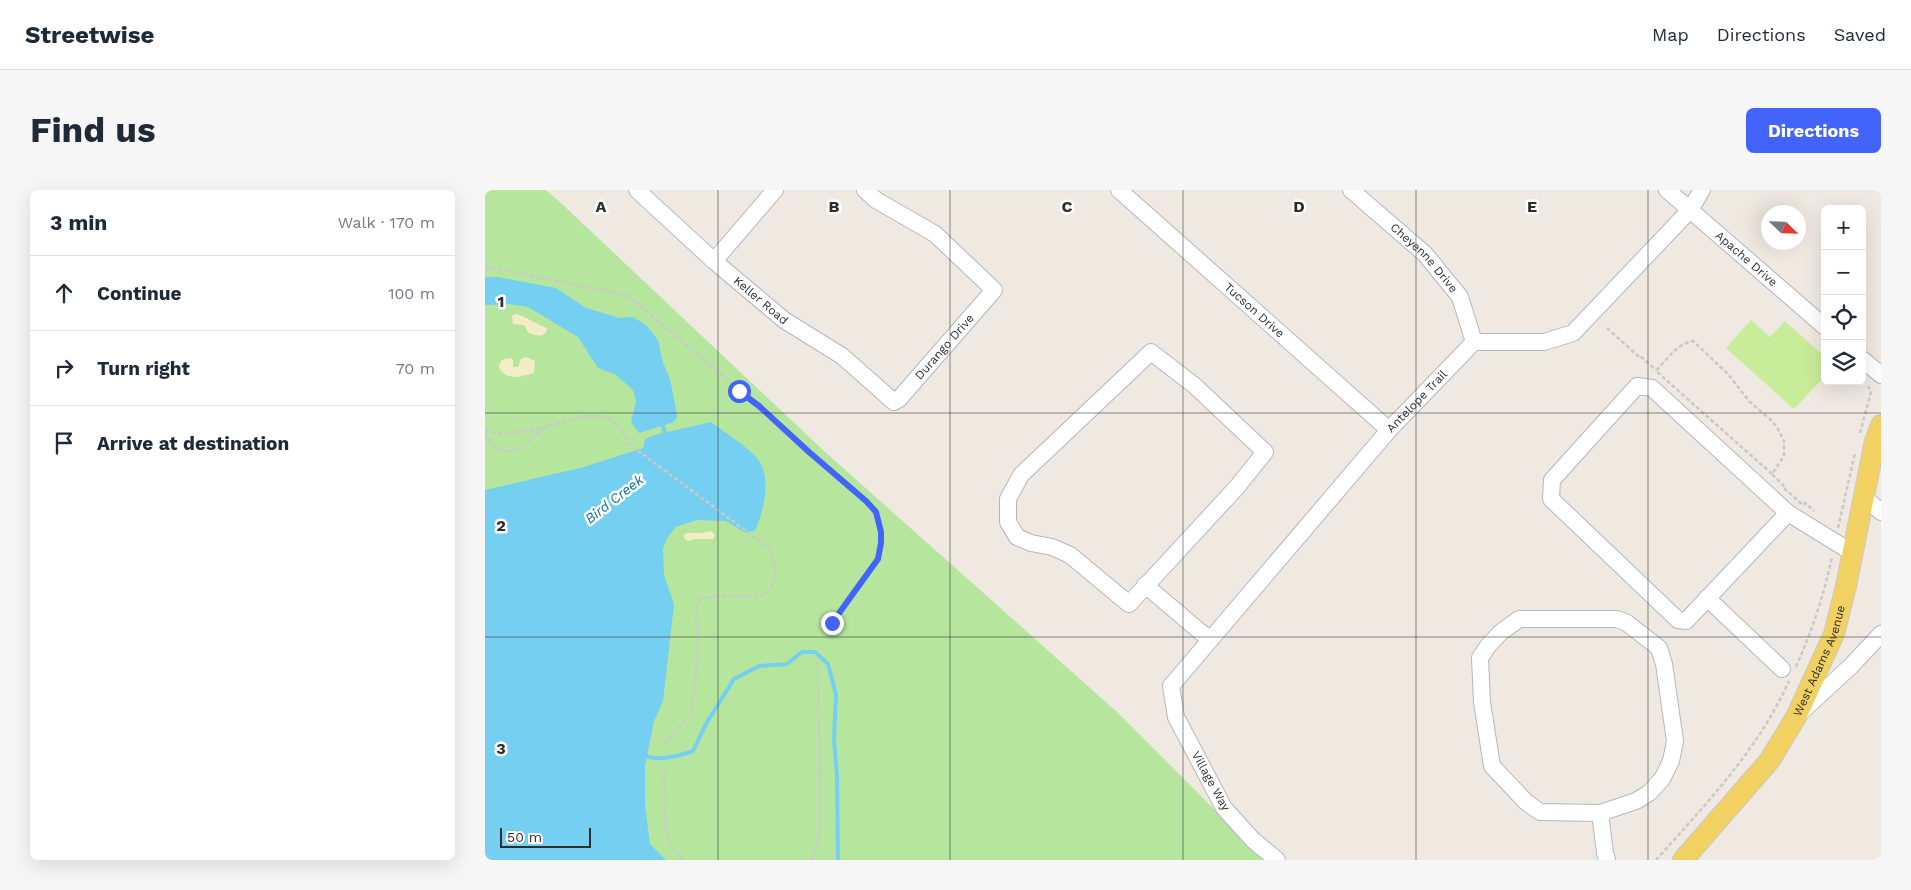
<!DOCTYPE html>
<html lang="en">
<head>
<meta charset="utf-8">
<style>
  body { margin:0; font-family:"Work Sans",sans-serif; background:#f6f6f7; color:#1f2937 }
  .controls { position:absolute; right:15px; top:15px; display:grid; overflow:hidden; border-radius:8px; box-shadow:0 5px 20px #0002 }
  .controls button { width:45px; height:45px; display:grid; place-items:center; padding:0; border:0; border-bottom:1px solid #e0e1e3; background:#fff; color:#1f2937; font:25px sans-serif }
  .compass { position:absolute; left:1276px; top:15px; width:45px; height:45px; border-radius:50%; background:#fff; box-shadow:0 5px 20px #0002; rotate:113deg }
  .scale { position:absolute; left:15px; bottom:12px; width:91px; box-sizing:border-box; padding-left:5px; border:2px solid #2e2e2e; border-top:0; font-size:14px; line-height:18px; white-space:nowrap; color:#2e2e2e; -webkit-text-stroke:4px #fff; paint-order:stroke }
  .stop { position:absolute; width:15px; height:15px; margin:-11px; border:4px solid #4264fb; border-radius:50%; background:#fff }
  .stop.end { background:#4264fb; border-color:#fff; box-shadow:0 1px 5px #0008 }
  .list { margin:0; padding:0; list-style:none }
  h2 { display:flex; justify-content:space-between; align-items:center; height:65px; margin:0; padding:0 20px; font-size:21px }
  h2 small { font-size:16px; font-weight:400; color:#747a83 }
  .list li { display:grid; grid-template-columns:32px 1fr auto; gap:15px; align-items:center; box-sizing:border-box; height:75px; padding:0 20px; border-top:1px solid #e0e1e3 }
  .list b { display:block; font-size:19px; white-space:nowrap }
  .list em { font-size:16px; font-style:normal; color:#747a83 }
  .icon { flex:none; width:28px; height:28px; fill:none; stroke:currentColor; stroke-width:2; stroke-linecap:round; stroke-linejoin:round }
  .map { position:relative; flex:none; width:1396px; height:670px; overflow:hidden; border-radius:8px }
  header { display:flex; align-items:center; gap:30px; box-sizing:border-box; height:70px; padding:0 25px; background:#fff; border-bottom:1px solid #e0e1e3 }
  header strong { font-size:24px }
  nav { display:flex; gap:28px; margin-inline-start:auto; font-size:18px }
  .intro { display:flex; align-items:center; justify-content:space-between; box-sizing:border-box; height:120px; padding:0 30px }
  h1 { margin:0; font-size:35px }
  .button { padding:12px 22px; border-radius:8px; background:#4264fb; color:#fff; font-size:18px; font-weight:700 }
  main { display:flex; gap:30px; padding:0 30px }
  aside { flex:1; background:#fff; border-radius:8px; box-shadow:0 5px 20px #0002 }
  .map>svg:first-child { display:block }
</style>
</head>
<body>
<header>
<strong>Streetwise</strong>
<nav><a>Map</a><a>Directions</a><a>Saved</a></nav>
</header>
<div class="intro"><h1>Find us</h1><a class="button">Directions</a></div>
<main>
<aside>
<h2>3 min<small>Walk · 170 m</small></h2>
<ul class="list">
<li><svg class="icon" aria-label="ahead" viewBox="0 0 24 24"><path d="M12 20V5M6 11l6-6 6 6"/></svg><div><b>Continue</b></div><em>100 m</em></li>
<li><svg class="icon" aria-label="right" viewBox="0 0 24 24"><path d="M7 20v-9h11M14 6l5 5-5 5"/></svg><div><b>Turn right</b></div><em>70 m</em></li>
<li><svg class="icon" aria-label="arrive" viewBox="0 0 24 24"><path d="M6 21V4h12l-3 4 3 4H6"/></svg><div><b>Arrive at destination</b></div></li>
</ul>
</aside>
<div class="map">
<svg width="1396" height="670" viewBox="0 0 1396 670">
  <rect width="100%" height="100%" fill="#efe9e1"/>
  <!-- green -->
  <path fill="#b6e59e" d="M0 0H61L78 15 339 261 632 522 780 670H0Z"/>
  <!-- sand -->
  <path fill="#f3ecc5" d="M31 124C43 127 50 134 62 138 61 149 50 146 43 142L39 135 28 134 27 126Z
    M41 167 50 171 49 183C36 186 23 192 14 178 14 170 19 168 26 168L28 170V177H33L36 169Z
    M226 341 230 345 228 349H210L203 351 199 348V345L201 343H217Z"/>
  <!-- pitch -->
  <path fill="#c9ec9a" d="M1266 130 1285 147 1300 131 1340 167V186L1309 219 1241 158Z"/>
  <!-- water -->
  <path fill="#75cff0" d="M0 87H12L71 98 101 118 135 128 148 127 161 135 173 150 178 173 185 189 191 219 192 227 189 232 154 243 146 232 151 211 148 200 131 185 113 178 93 147 43 117 24 114 0 115Z
    M226 232C240 243 256 252 269 265 289 284 279 320 270 341L259 342 241 331 212 330 191 337 182 348 178 359 179 385 189 414 178 511 169 531 160 576V615L165 654 181 670H0V300L99 277 158 258 160 249 170 245Z"/>
  <g fill="none" stroke-linecap="round" stroke-linejoin="round">
    <!-- stream -->
    <path stroke="#75cff0" stroke-width="4" d="M176 231 180 242 179 248
      M159 565C173 572 194 566 208 561L221 534 249 489 274 476 302 474 317 462H330L343 474 351 505 349 549 352 585 353 670"/>
    <!-- minor casing -->
    <g stroke="#b4b7c1" stroke-width="18">
      <g id="minor">
        <path id="s1" d="M152 0 229 71 299 130 357 166 409 212 414 209 509 100 450 44 391 10 380 0"/>
        <path id="s2" d="M634 0 904 240"/>
        <path id="s3" d="M866 0 940 64 975 107 989 152"/>
        <path id="s4" d="M1182 0 1340 137"/>
        <path d="M229 71 290 0"/>
        <path d="M666 162 710 196 780 262 752 297 644 414 585 365 567 357 546 353 532 347 523 332V309L536 285Z"/>
        <path d="M1377 169 1396 185"/>
        <path d="M1379 307 1396 322"/>
        <path d="M1303 323 1201 431 1193 430 1066 309 1067 290 1152 196 1167 198 1303 323 1368 363"/>
        <path d="M660 395 725 450"/>
        <path d="M1222 408 1297 479"/>
        <path d="M1034 429H1132L1142 433 1174 458 1179 474 1190 551 1186 571 1177 589 1164 603 1151 611 1115 623 1055 622 1041 612 1007 576 997 512 995 468 1003 456 1015 443Z"/>
        <path d="M1314 524 1366 476 1396 444"/>
        <path d="M1115 623 1120 663 1122 670"/>
        <path id="s5" d="M792 670 768 650 739 618 691 527 686 496 904 240 989 152H1059L1088 143 1205 20 1217 0"/>
      </g>
    </g>
    <!-- major casing -->
    <g stroke="#c9c9c9" stroke-width="22">
      <g id="major">
        <path id="s6" d="M1198 670 1285 570 1311 527 1349 444 1361 396 1390 251 1396 235"/>
      </g>
    </g>
    <!-- path -->
    <path stroke="#c9c9c9" stroke-width="2.5" stroke-dasharray="4 2.5" stroke-linecap="butt" d="M0 76 143 106 274 216 387 318C397 331 399 356 392 371 389 378 384 384 379 390 365 408 350 424 343 445
      M1122 138 1153 166 1154 165 1171 180
      M59 238C79 232 113 217 131 234 137 239 140 247 144 254L284 358C291 375 297 402 271 407 268 408 263 406 259 406 245 405 230 406 215 409 208 419 213 431 213 443 214 469 210 495 206 521 200 534 187 541 180 555
      M0 241 18 244 59 238C38 256 21 277 0 244
      M1375 243 1386 202 1383 196
      M1287 284 1171 181C1182 169 1192 154 1208 151L1243 184 1264 211 1287 231 1293 239 1299 251V266L1287 284 1301 298 1300 299 1318 315 1320 313 1329 321
      M1353 338 1370 263
      M1311 477C1327 441 1339 405 1347 367
      M179 579C180 597 177 639 186 655 189 660 195 665 199 670
      M328 670 334 646 335 627 333 471
      M1171 670C1221 614 1273 560 1304 491"/>
    <!-- minor -->
    <use href="#minor" stroke="#fff" stroke-width="16"/>
    <!-- major -->
    <use href="#major" stroke="#f2d163" stroke-width="20"/>
  </g>
  <g fill="none" stroke-linecap="round" stroke-linejoin="round">
    <!-- route -->
    <path stroke="#4264fb" stroke-width="6" d="M254 201 274 216 324 262 381 311 391 322 396 342V353L393 369 347 433"/>
  </g>
  <!-- grid -->
  <path fill="none" stroke="#2e2e2e" stroke-width="1" stroke-opacity="0.55" d="M233 0V670M465 0V670M698 0V670M931 0V670M1163 0V670M0 223H1396M0 447H1396"/>
  <g text-anchor="middle" dominant-baseline="central" stroke-width="5" stroke-linejoin="round" paint-order="stroke">
    <!-- street labels -->
    <g font-size="12" fill="#2e2e2e" stroke="#fff">
      <text stroke="none"><textPath href="#s4" startOffset="105">Apache Drive</textPath></text>
      <text stroke="none"><textPath href="#s3" startOffset="100">Cheyenne Drive</textPath></text>
      <text stroke="none"><textPath href="#s1" startOffset="166">Keller Road</textPath></text>
      <text stroke="none"><textPath href="#s2" startOffset="181">Tucson Drive</textPath></text>
      <text stroke="none"><textPath href="#s1" startOffset="409">Durango Drive</textPath></text>
      <text stroke="none"><textPath href="#s5" startOffset="585">Antelope Trail</textPath></text>
      <text stroke="none"><textPath href="#s6" startOffset="244">West Adams Avenue</textPath></text>
      <text transform="translate(726 591) rotate(61)">Village Way</text>
    </g>
    <!-- water labels -->
    <g font-size="14" font-style="italic" fill="#0d6fa3" stroke="#fff">
      <text transform="translate(129 309) rotate(-38)">Bird Creek</text>
    </g>
  </g>
  <g font-size="16" text-anchor="middle" font-weight="bold" fill="#2e2e2e" stroke="#fff" stroke-width="5" stroke-linejoin="round" paint-order="stroke">
    <text x="116" y="22">A</text>
    <text x="349" y="22">B</text>
    <text x="582" y="22">C</text>
    <text x="814" y="22">D</text>
    <text x="1047" y="22">E</text>
    <text x="16" y="117">1</text>
    <text x="16" y="341">2</text>
    <text x="16" y="564">3</text>
  </g>
</svg>
<div class="controls">
<button>+</button>
<button>−</button>
<button><svg class="icon" aria-label="locate" viewBox="0 0 24 24"><circle cx="12" cy="12" r="6"/><path d="M12 2v4M12 18v4M2 12h4M18 12h4"/></svg></button>
<button><svg class="icon" aria-label="layers" viewBox="0 0 24 24"><path d="M12 4l9 5-9 5-9-5zM3 14l9 5 9-5"/></svg></button>
</div>
<svg class="compass" viewBox="-18 -18 36 36"><path d="M0-13l5 13h-10z" fill="#e53935"/><path d="M0 13l5-13h-10z" fill="#747a83"/></svg>
<div class="scale">50 m</div>
<div class="stop" style="left:254px;top:201px"></div>
<div class="stop end" style="left:347px;top:433px"></div>
</div>
</main>
</body>
</html>
